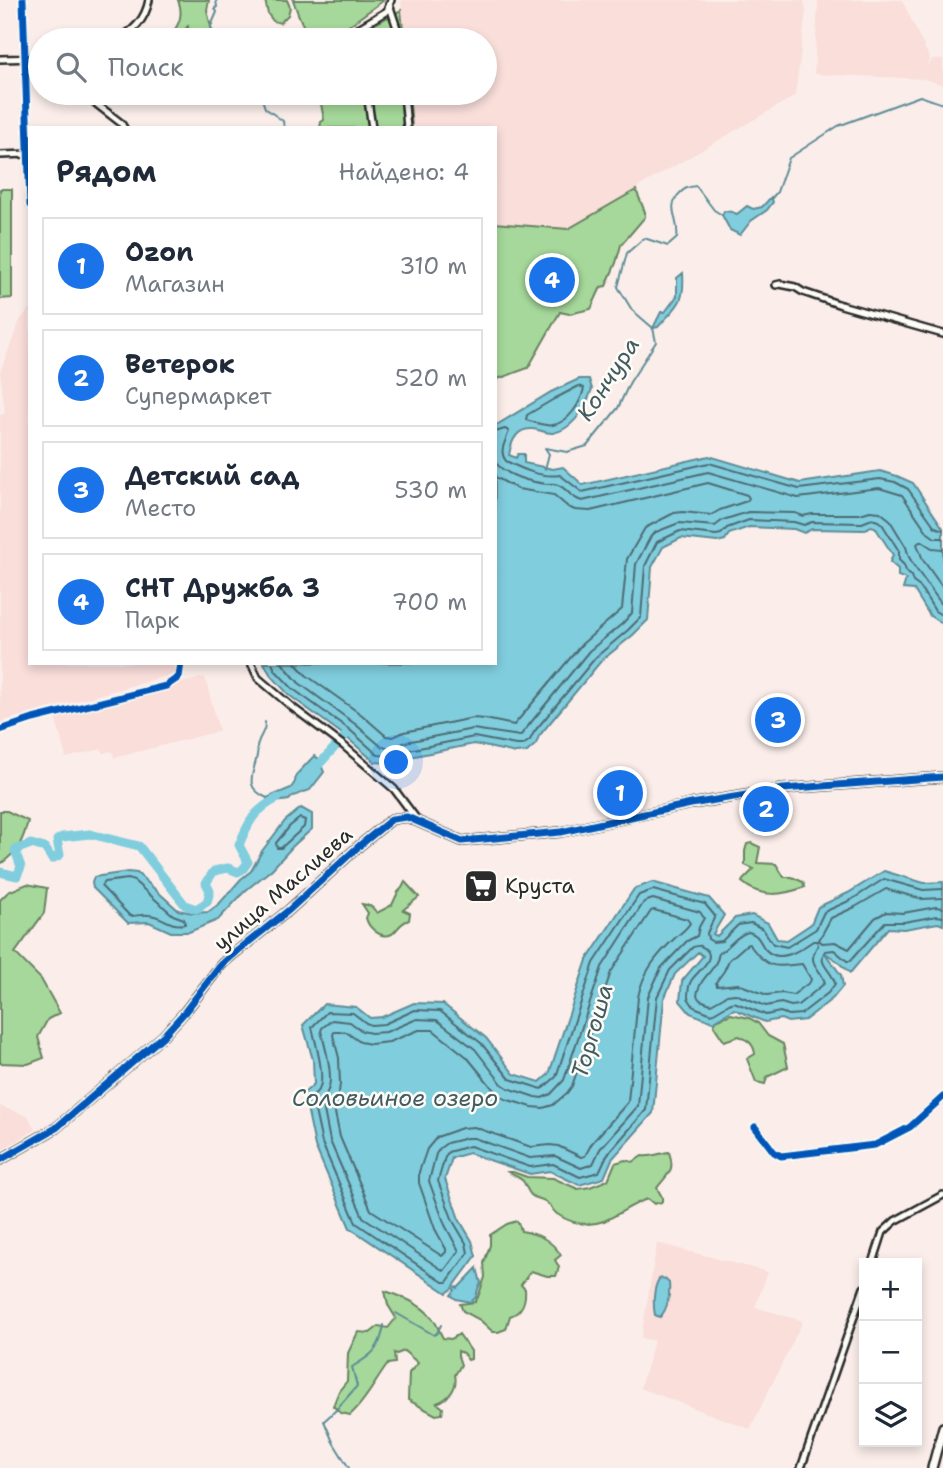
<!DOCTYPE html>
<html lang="ru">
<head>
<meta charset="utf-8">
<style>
  body { margin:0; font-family:"Shantell Sans",sans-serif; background:#f2f2f3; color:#1f2937 }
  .controls { position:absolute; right:21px; bottom:21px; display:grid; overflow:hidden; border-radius:0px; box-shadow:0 4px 10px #0003 }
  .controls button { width:63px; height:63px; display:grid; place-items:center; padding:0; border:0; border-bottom:2px solid #e0e1e3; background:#fff; color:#1f2937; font:35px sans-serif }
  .you { position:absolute; left:397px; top:763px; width:24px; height:24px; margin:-18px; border:5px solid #fff; border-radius:50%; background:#1a73e8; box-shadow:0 0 0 10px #1a73e833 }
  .badge { display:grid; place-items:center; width:46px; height:46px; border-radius:50%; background:#1a73e8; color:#fff; font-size:23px; font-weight:700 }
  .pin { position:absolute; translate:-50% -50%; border:4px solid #fff; box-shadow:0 2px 7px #0006 }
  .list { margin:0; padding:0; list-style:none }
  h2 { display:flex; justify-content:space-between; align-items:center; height:91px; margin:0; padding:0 28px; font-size:30px }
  h2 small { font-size:23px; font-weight:400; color:#747a83 }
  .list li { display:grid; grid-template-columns:46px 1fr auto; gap:21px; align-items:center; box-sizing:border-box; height:98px; margin:0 14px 14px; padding:0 14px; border:2px solid #e0e1e3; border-radius:0px }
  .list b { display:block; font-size:26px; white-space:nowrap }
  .list p { margin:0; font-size:23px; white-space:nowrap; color:#747a83 }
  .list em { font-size:23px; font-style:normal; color:#747a83 }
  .icon { flex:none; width:38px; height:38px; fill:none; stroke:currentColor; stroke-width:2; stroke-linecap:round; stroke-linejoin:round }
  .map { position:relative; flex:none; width:943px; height:1468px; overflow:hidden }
  .search { position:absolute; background:#fff; box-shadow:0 4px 10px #0003; left:28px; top:28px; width:469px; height:77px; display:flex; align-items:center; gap:18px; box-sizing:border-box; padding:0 24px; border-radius:38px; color:#747a83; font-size:26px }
  .panel { position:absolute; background:#fff; box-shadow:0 4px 10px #0003; left:28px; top:126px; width:469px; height:539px; border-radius:0px }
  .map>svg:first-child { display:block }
</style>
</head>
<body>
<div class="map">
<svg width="943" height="1468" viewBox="0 0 943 1468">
  <rect width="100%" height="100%" fill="#fbeeea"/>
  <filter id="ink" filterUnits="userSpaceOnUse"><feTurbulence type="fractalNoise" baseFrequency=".0143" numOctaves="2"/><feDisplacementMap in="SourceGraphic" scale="14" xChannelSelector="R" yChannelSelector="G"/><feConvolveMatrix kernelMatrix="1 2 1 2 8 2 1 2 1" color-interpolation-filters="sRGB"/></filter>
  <g filter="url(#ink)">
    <!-- built -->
    <path fill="#f9deda" d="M401 0H804L806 12 795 96 645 183 568 229 495 223V128H412L409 93H485V40H404Z
      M818 0H902L930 59 928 68 932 59H943V85L925 79 814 74Z
      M30 308V663H175L174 674 0 722V415L5 413 0 372 20 320Z
      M205 677 219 731 114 758 112 751 103 753 102 749 66 758 55 716Z
      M0 1106 28 1116 35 1130 0 1151Z
      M657 1243 768 1272 755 1307 803 1321 750 1429 640 1388 654 1341 641 1338Z"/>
    <!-- green -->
    <path fill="#a5d89a" stroke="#688262" stroke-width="2" d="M178 0H209L207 10 214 40H189L188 26C181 34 178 40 167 40 177 28 185 17 178 0Z
      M265 0H287L290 7 288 15 280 23 273 21 268 14Z
      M293 0H384L329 40C303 40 301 20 293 0Z
      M401 10 404 40H349V38Z
      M319 93H409L412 128H320L321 122 324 120Z
      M0 189H12V298L0 299Z
      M636 190 645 212V217L621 245 616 263 606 286 601 287 591 309 569 314 560 312 528 368 495 380V223L568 229Z
      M0 811H7L28 821C23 841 18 851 2 863L0 861Z
      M751 843 760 847 757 863 776 864 784 877H792L803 882 805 887C783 895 761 899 742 882L743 880 754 869 745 865V851L747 844Z
      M405 882 419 897 403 910 410 913 409 920C399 923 398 930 392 934 381 940 368 927 366 918L368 913 362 904C370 905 373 907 377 913L392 905 398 892 402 888Z
      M27 884 47 888 44 913 15 953 41 979 60 1013 48 1019 38 1037 44 1058 28 1064 0 1063V900L8 892Z
      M731 1014 749 1018 758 1023 768 1036 783 1044 788 1067 767 1077 765 1084 756 1082 747 1059 755 1054C754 1044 748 1040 739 1036L724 1041 714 1026 716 1020Z
      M669 1152C676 1172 667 1174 657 1188L662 1197V1202L654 1204 648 1199C633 1203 619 1215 604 1221 587 1227 572 1224 557 1214 553 1211 550 1205 546 1202 541 1198 535 1199 531 1195 527 1191 526 1185 523 1181 519 1177 512 1175 508 1172H513L527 1177 553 1178 578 1189 590 1187 608 1180 615 1163 625 1160 633 1162 642 1156C651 1158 659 1153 669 1152Z
      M517 1221 520 1227 521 1231C539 1234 551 1240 561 1255L555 1260 559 1267 556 1276H547L531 1271 521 1285 525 1289C526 1301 522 1312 510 1316L506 1329 498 1332H493L480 1320 463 1311 460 1304 475 1302 478 1297 485 1277 484 1263 490 1245V1235L507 1224Z
      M385 1291C402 1296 425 1306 435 1322 438 1327 440 1333 443 1338L451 1339 459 1334 471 1351V1359L468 1360 463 1353 458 1351V1356L461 1365 455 1375C458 1387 449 1399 437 1403L443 1408 442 1414 436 1415 408 1400 409 1373 418 1363 404 1351 397 1354 394 1353 395 1363 388 1364C375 1381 366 1401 350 1415L341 1413 333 1406 339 1391 347 1381 348 1353 358 1332 370 1333 379 1326 388 1328 396 1318 388 1305Z"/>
    <!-- water -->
    <path fill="#80cdde" stroke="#5e8c96" stroke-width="2" d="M771 197 773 202 767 210 751 221 740 235 730 230 722 215 724 211 732 212 737 214 747 206 753 209 762 207Z
      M683 273C685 305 677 305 658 327L653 328 661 312H665L677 296V278Z
      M579 379H589L592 389C586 406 574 429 553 433 546 434 539 429 532 429 516 428 511 442 509 455L516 458 518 454H524V463L553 469 563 467 583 485 709 456 800 483 880 471 897 476 913 483 943 528V624L930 616 914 590 903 589 906 579 898 576V569L890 562 893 555 875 527 871 526 864 530 812 529 804 533 794 529 749 527 729 534 725 540 717 542 681 538 663 547 652 567 648 620 633 635 601 661 539 736 536 744 527 752 516 753 474 744 410 757 399 764 375 762 345 736 289 695 270 674 264 663H495V426L551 392Z
      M314 756 318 758 324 772 310 790 293 796 289 800 267 803V798L291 788 295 782 296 775Z
      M301 808 312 814V829L294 845 272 869 245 891 218 920 189 932H171L149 922 128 923 93 888 92 883 94 877 128 872 137 873 178 910 193 913 208 912 219 904 241 879 251 871 262 851 285 821Z
      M884 871 924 883 943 882V925L938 923 904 929 888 928 850 973 837 961 824 952 841 975 843 986 833 998 805 1020 788 1022 781 1019 765 1022 734 1009 713 1022 690 1013 680 1001 682 981 703 956 698 952 675 974 664 999 653 1113 612 1159 604 1178 579 1185 550 1171 530 1174 469 1153 452 1158 445 1179 459 1219 472 1241 476 1256 454 1286 458 1288 477 1268 481 1283 478 1289 476 1297 471 1302 456 1299 451 1295 455 1290 453 1288 447 1293 350 1228 315 1146 304 1093 314 1084 313 1060 303 1025 324 1004 356 1007 370 1018 382 1017 414 1003 443 1004 486 1038 514 1074 540 1082 549 1074 587 960 634 889 652 882 709 898 724 915 713 934 717 936 735 918 752 915 768 923 777 939 787 940 811 924 818 907 848 893Z
      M662 1278 665 1279 669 1283C670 1294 668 1309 660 1317L655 1315C653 1305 653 1288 659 1279Z"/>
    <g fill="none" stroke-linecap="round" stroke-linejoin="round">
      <!-- shore -->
      <path stroke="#4d6c73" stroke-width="2" d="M579 386 584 388C581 403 569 422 553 425 546 427 533 422 526 420L527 415 554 399Z
        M495 432 505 429 509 431C506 441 498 451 506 461 522 469 541 478 560 475L582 492 709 463 799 489 880 479 895 482 908 489 935 527 943 530
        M495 462C506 476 530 482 547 484 551 484 555 483 558 485 567 488 570 498 582 501L708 472 798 498 879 488 902 495 928 533 935 538H943
        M943 549 932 548 921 541 917 544 923 560 943 588
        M272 663 275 670 293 689 350 730 378 755 397 756 409 750 474 737 516 745H523L530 740 534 732 596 657 628 630 641 617 645 566 657 542 680 531 716 535 721 534 727 528 749 520 794 522 804 525 812 522 862 523 872 519 878 521 882 524 899 551V560L904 565 906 571 911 576 913 582 920 587 935 611 943 616
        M282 663 299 683 355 724 382 747H395L406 742 473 729 520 736 589 651 622 624 632 613 636 564 651 536 656 532 679 523 715 526 723 520 748 512 795 513 803 516 812 514H860L870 511 880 512 889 519 906 547 909 557 914 566 943 606
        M295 663 306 675 362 715 386 736 393 737 404 732 473 718 485 719 514 725 582 644 622 609 627 559 645 528 674 513 683 512 711 515 720 510 747 501 749 498 747 495 708 483 590 511 575 510 568 507 554 495 518 489 495 477
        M300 818 305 820 304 827 281 848H277L276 843 290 826Z
        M128 879 134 881 173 915 184 919 185 924C168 927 164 916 149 915 143 914 136 916 130 916L101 886 104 882Z
        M943 889 923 890 884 879 851 900 824 912 816 929 787 947 773 944 763 929 751 923 738 925 722 941 713 942 708 939 707 933 715 916 705 904 653 890 639 895 594 963 556 1077 542 1089 510 1079 481 1043 440 1011 415 1010 384 1024 371 1025 366 1023 353 1013 327 1012 312 1027C315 1041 326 1077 319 1089 317 1092 314 1094 312 1097L322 1143 356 1223 443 1282H447L468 1253 466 1243 453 1221 438 1181 445 1157 448 1152 470 1146 530 1167 553 1164 580 1177 599 1172 607 1155 646 1110 657 997 670 970 693 947C699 946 699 944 704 948 719 958 696 972 691 981 688 986 688 992 688 998L694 1007 712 1014 729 1004 734 1002 766 1015 780 1012 789 1015 801 1014 828 993 835 984C834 972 816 964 825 951L834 950 847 961H850L885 922H904L937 916 943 917
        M943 898 922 899 886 889 855 907 831 918 819 940 822 943 835 942 849 949 875 918 886 912 903 913 936 907 943 908
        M653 899 700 912 704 918 699 927 697 936 687 941 661 968 648 997 638 1106 600 1149 593 1164 581 1168 555 1156 530 1158 474 1138H467L447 1143 440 1148 436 1154 429 1181 445 1225 459 1251 444 1271 363 1217 330 1141 322 1100C324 1097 327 1094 328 1090 334 1076 325 1046 321 1031L322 1028 332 1020 350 1022 362 1031 371 1033 386 1032 417 1019 437 1020 475 1049 502 1084 508 1088 535 1097 542 1098 551 1094 564 1080 602 967 644 902Z
        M654 910 687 919 690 923C686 930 679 934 674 939 656 956 643 972 638 997L628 1102 592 1143 585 1156 581 1157 558 1146 550 1145 531 1147 474 1127 462 1128 437 1137 427 1149 419 1172V1183L435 1229 446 1249V1252L442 1256 371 1210 340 1137 333 1103 339 1092 340 1084 339 1058 333 1035 334 1032H346L360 1042 371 1044 389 1042 419 1030H433L467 1057 498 1095 505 1099 532 1107 543 1108 553 1105 567 1093 572 1086 611 972 651 911Z
        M749 932C759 935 759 941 765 949 779 965 800 950 813 941H817L818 945C805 965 821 967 825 983L798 1005 791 1006 781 1003 766 1006 735 994 727 995 711 1004 700 1000 697 996C698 978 716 972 719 953 730 947 737 934 749 932Z
        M749 944C768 969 771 967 802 964L811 979 810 982 793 995 782 993 767 995 738 984 717 986 716 982 724 971 729 960 746 945Z"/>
      <!-- stream -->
      <path stroke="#5e8c96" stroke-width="2" d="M214 40 211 26 217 12 215 8 217 7 216 0
        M260 93 265 108 283 121 284 128
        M771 199 777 192 789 158 838 126 920 96 943 104
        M545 469 549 454 545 448 567 452 587 446 618 408 630 382 656 342 653 328 632 310 618 287 627 253 644 238 668 246 677 238C680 219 665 208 680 193 685 188 688 187 696 186L714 210 722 215
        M265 722C266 732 260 734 258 743 255 753 259 744 257 755 254 775 242 786 267 798V803
        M396 1313 434 1335 437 1333 441 1325
        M349 1468 333 1442 324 1421 335 1411 357 1386 352 1367C372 1355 380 1350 384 1325"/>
      <!-- river -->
      <path stroke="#80cdde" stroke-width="9" d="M313 771 345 736
        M0 872 17 876 21 867 15 850 31 844 45 848 52 859 60 855 57 840 62 837 90 834 139 846 185 905 196 909 207 902 210 891 206 883 214 871 228 868 238 872 243 869 248 862 239 845C249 821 254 810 278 798"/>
      <!-- street casing -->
      <g stroke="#2b2b2b" stroke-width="10">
        <path id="street" d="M23 0 30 205
          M389 4 398 31 399 40
          M114 40C133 33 145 21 149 0
          M359 40 357 29 387 11 391 0
          M0 59 40 58
          M85 93 90 99 121 123 124 128
          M367 93 372 128
          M404 93 407 128
          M0 155 30 154
          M776 285 780 284 795 287 803 292 841 305 943 334
          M251 663 258 678 292 707 344 746 394 789 418 821
          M0 730 33 719 166 686 179 677 181 663
          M755 1127 774 1152 781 1156 875 1145 910 1127 943 1097
          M873 1263 883 1232 895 1221 943 1195
          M801 1468 864 1288"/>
      </g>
      <!-- secondary casing -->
      <g stroke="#2b2b2b" stroke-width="12">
        <path id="secondary" d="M0 1160 56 1128 163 1036 184 1013 221 965 231 956 289 910 359 846 392 819 407 817 462 841 561 832 691 804 783 789 943 777
          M932 1468 943 1427"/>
      </g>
      <!-- street -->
      <use href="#street" stroke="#fdfcf7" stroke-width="5"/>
      <!-- secondary -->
      <use href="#secondary" stroke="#fdfcf7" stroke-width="7"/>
      <!-- cycleway casing -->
      <g stroke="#fdfcf7" stroke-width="11">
        <path id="cycleway" d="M23 0 30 205
          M0 730 33 719 166 686 179 677 181 663
          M755 1127 774 1152 781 1156 875 1145 910 1127 943 1097
          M0 1160 56 1128 163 1036 184 1013 221 965 231 956 289 910 359 846 392 819 407 817 462 841 561 832 691 804 783 789 943 777"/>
      </g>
      <!-- cycleway -->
      <use href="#cycleway" stroke="#0057b8" stroke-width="7"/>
    </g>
  </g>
  <!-- icons -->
  <defs>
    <g id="supermarket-square" transform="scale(1.75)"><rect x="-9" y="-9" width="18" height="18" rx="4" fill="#2b2b2b" stroke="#fdfcf7"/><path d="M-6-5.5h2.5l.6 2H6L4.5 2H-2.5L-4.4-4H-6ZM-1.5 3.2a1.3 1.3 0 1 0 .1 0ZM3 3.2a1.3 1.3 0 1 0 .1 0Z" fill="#fff"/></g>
  </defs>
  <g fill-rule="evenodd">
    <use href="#supermarket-square" x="481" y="886"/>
  </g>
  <g text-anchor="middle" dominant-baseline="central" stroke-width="5" stroke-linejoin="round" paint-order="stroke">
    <!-- poi labels -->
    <g font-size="21" fill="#2b2b2b" stroke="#fdfcf7" text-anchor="start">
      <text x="505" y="886">Круста</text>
    </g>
    <!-- street labels -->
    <g font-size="21" fill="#2b2b2b" stroke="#fdfcf7">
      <text transform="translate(283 889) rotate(-41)">улица Маслиева</text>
    </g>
    <!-- water labels -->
    <g font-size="23" font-style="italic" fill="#445c61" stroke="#fdfcf7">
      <text transform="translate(608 379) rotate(-57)">Кончура</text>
      <text transform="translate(592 1031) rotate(-74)">Торгоша</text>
      <text x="395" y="1098">Соловьиное озеро</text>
    </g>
  </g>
</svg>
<div class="controls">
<button>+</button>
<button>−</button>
<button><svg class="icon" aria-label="layers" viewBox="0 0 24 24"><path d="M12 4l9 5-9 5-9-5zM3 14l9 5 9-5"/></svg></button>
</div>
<div class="you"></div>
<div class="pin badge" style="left:620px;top:793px">1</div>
<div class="pin badge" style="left:766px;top:809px">2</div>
<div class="pin badge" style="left:778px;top:720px">3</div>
<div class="pin badge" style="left:552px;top:280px">4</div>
<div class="search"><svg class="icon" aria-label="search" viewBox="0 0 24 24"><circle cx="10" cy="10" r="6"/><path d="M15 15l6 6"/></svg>Поиск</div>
<section class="panel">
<h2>Рядом<small>Найдено: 4</small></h2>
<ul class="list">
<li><span class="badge">1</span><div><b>Ozon</b><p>Магазин</p></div><em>310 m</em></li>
<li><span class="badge">2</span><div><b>Ветерок</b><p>Супермаркет</p></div><em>520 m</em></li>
<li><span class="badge">3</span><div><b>Детский сад</b><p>Место</p></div><em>530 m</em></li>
<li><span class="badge">4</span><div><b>СНТ Дружба 3</b><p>Парк</p></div><em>700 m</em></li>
</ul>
</section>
</div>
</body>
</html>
